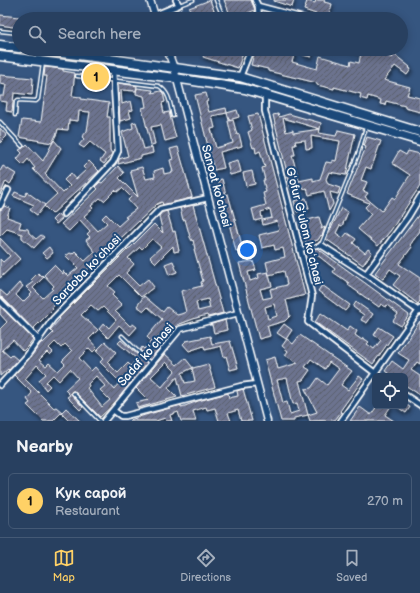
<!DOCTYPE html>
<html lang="en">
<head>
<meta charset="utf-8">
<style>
  body { margin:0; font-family:"Balsamiq Sans",sans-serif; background:#344b69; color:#f1f3f6 }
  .controls { position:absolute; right:12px; bottom:12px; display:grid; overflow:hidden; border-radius:6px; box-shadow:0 2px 10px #0003 }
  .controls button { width:36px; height:36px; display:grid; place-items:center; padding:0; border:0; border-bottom:1px solid #445975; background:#284060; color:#f1f3f6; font:20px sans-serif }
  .you { position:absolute; left:247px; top:250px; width:14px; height:14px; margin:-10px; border:3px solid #fff; border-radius:50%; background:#1a73e8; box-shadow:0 0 0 6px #1a73e833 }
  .badge { display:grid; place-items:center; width:26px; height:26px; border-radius:50%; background:#ffd166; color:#111; font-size:13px; font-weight:700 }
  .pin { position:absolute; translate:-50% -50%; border:2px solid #fff; box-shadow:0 1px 4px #0006 }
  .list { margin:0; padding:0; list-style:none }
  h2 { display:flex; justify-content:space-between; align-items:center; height:52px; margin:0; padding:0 16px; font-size:17px }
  h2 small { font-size:13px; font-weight:400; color:#a5afbd }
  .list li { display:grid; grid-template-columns:26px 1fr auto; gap:12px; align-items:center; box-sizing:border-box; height:56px; margin:0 8px 8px; padding:0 8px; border:1px solid #445975; border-radius:6px }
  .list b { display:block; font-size:15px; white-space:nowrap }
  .list p { margin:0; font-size:13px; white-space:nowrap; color:#a5afbd }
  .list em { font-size:13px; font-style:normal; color:#a5afbd }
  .icon { flex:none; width:22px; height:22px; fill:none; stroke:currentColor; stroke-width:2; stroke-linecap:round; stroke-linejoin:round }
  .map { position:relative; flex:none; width:420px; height:421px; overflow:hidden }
  .search { position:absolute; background:#284060; box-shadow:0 2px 10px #0003; left:12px; right:12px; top:12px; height:44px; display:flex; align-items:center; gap:10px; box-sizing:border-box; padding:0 14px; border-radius:22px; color:#a5afbd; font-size:15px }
  .sheet { height:116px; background:#284060 }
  nav { display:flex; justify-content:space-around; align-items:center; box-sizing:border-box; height:56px; border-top:1px solid #445975; background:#284060; font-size:11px; color:#a5afbd }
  nav a { display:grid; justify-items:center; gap:2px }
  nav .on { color:#ffd166 }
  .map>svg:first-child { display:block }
</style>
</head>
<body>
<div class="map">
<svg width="420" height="421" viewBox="0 0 420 421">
  <defs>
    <pattern id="building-hatch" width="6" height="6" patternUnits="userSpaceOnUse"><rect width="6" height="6" fill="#6c738f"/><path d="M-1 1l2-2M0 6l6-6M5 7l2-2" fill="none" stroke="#5a5e6a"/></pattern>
    <filter id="shadow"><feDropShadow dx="1" dy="2" stdDeviation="2" flood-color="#0009"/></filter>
  </defs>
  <rect width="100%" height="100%" fill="#365680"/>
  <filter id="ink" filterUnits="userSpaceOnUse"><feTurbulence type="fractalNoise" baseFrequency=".025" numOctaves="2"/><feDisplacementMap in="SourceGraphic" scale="8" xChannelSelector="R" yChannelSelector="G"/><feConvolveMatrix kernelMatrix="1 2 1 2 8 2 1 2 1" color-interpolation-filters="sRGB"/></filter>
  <g filter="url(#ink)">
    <!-- building -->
    <path fill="url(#building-hatch)" stroke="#fff" fill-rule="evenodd" filter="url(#shadow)" d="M210 0 217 19H194L189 8Z
      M224 0H251L255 10 237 18V19H232Z
      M274 0H294L292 7 274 1Z
      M316 0H325L324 2 332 4 328 18 304 10 307 1 315 3Z
      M0 15 19 17V28L0 25Z
      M206 49H244L238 68 203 57Z
      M274 49H296L292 62 317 69 320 56 350 65 351 61 359 63 361 53 351 50V49H380L389 57 392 58 395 55 410 67 409 68 411 69 407 75 395 66 384 80 410 87 407 95 420 98V112L405 108V106L386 101 385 105 380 104 381 100 368 96 367 100 360 98 361 94 334 87V89L317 85V83L268 71V69L251 65 255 50 272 56Z
      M305 49H313L311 57 303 55Z
      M45 67 63 69V71L75 73 72 96 81 97V99L109 103 107 117H110V150L112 154 104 164 100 161 105 154 90 142 84 148 79 145 84 139 82 137 87 131 90 112 79 111 78 121 69 120 68 130 58 129 57 133 52 143 19 137 22 120 41 122 47 76H44Z
      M0 75 33 78 32 95 14 93 12 112 6 111 7 102 0 101V96H4L6 85 0 84Z
      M118 83 137 86 136 91 121 90 122 104 131 101 133 110 129 111 131 118 120 121Z
      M137 88 153 90 152 93 161 91 163 93 165 102 162 103 164 113 169 112 176 138 165 141 161 125 151 127 155 144 151 145 142 108 146 107 144 96 136 94Z
      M206 93 208 101 206 102 209 112 226 108 227 113 212 116 215 128 211 129 216 148 233 143 228 121 233 120 237 135 239 134 242 146 220 152 224 168 214 170 195 95Z
      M237 110 239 117 229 120 227 113Z
      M258 114 305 295 286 300 290 316 285 321 268 326 267 325 270 336 259 339 239 263 253 261 256 270 248 272 250 281 259 278 258 274 268 272 272 286 260 289 263 299 272 297 270 289 287 285 284 271 269 275 266 262 285 257 283 248 275 250 274 245 262 248 259 235 279 230 277 221 263 225 262 220 272 218 270 209 261 212 262 219 255 221 252 209 266 205 263 193 266 192 263 180H265L262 168 265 167 260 151 256 153 255 147 253 148 248 132 252 130 248 116ZM274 304 277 316 268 319 265 307Z
      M278 114 279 117 289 114 321 123 320 129 283 118 286 132 293 130V133L320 129 319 133 336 136 338 130 355 134 346 175 329 172 326 179 328 184 340 188 338 194 330 192 333 204 329 211 324 191 309 195 307 188 303 189 302 186 291 189 273 115ZM311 136 340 141 336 161 332 160V163L326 162 320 179 313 181V178L299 181 292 155H295L293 145H296L295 141 305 140 306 149 312 148Z
      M136 122 144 149 152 147 153 153 141 156V158L118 164 119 159 128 156 122 132 133 128 132 123Z
      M0 128 7 136 0 143Z
      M367 137 381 141 371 169 366 167 361 180 367 182 363 191 368 193 365 197 382 211 392 197 395 199 410 175 392 163 399 151 406 155 408 151 420 154V186L391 230 378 246 358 229 371 214 365 207 369 203 347 194 366 147 364 146Z
      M54 140 61 148 45 174 63 193 70 186 64 180 71 173 76 179 86 170 83 167 89 161 99 171 52 214 44 206 57 194 33 169 35 168 28 159 23 165 17 159 22 153 19 150 23 148 27 144 43 161Z
      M178 147 192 197 191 198 163 205 162 202 157 204 87 270 88 272 57 302 52 308 53 309 33 329 3 298 0 297V290L7 296 19 283 23 286 16 295 23 302 32 293 26 287 33 282 31 280 38 273 41 276 42 275 44 277 33 288 43 298 53 289 52 288 54 286 44 275 54 265 63 274V271L68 276 78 268 66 256 70 253 72 254 75 251 85 261 95 252 86 240 90 237 87 234 90 231 80 220 69 231 61 224 98 189 95 186 97 185 100 182 102 183 118 166 124 173 119 178 138 197 130 170 142 167 146 179 155 177 154 171 163 168 164 174 173 172 170 160 173 159 170 149ZM122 188 131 197 128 200 136 209 125 217 127 218 118 226 106 214 102 218 107 223 98 231 84 216 93 208 91 206 100 198 104 201 115 190 117 192Z
      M238 160 241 172 230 175 227 163Z
      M3 166 16 174 10 184 6 181 0 195V171Z
      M252 171 255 184 246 186 243 173Z
      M222 179 226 195 228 194 243 249 236 251 218 180Z
      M15 192 25 196 27 192 45 205 37 215 30 210 34 205 13 196Z
      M306 198 309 209 297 212 294 201Z
      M193 205 223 313 208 317 207 315 196 318 177 325 158 347 159 348 150 360 140 350 142 347 144 349 151 341 147 337 162 319 148 307 144 311 137 306 144 296 163 312 167 307 177 315 181 314 186 312 181 291 202 286 201 282 203 281 194 249H195L193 240 192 241 190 237 185 219 183 220 180 208ZM208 299 210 308 198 311 196 302Z
      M4 206 10 208 7 217 21 222 19 228 28 229 29 233 36 239 41 235 44 237 34 248 22 238V234L7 229 0 236V210Z
      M341 208 348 212 342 226 340 225 336 233 343 238 347 233 356 239 353 243 365 253 368 249 372 252 363 265 326 239Z
      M167 211 173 232 175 231 179 251 174 252 173 246 156 263 150 257 161 247 152 239 142 249 140 247 128 258 134 264 126 273 139 286 148 279 154 287 141 297 119 275 108 286 115 292 112 295 122 305 115 311 130 326 133 324 137 327 130 335 119 325 108 338 99 329 104 323 109 328 116 320 103 307 98 311 91 305 81 315 98 330 89 339 97 348 93 352 89 348 79 358 91 371 95 367 114 389 120 382 100 362 104 358 96 351 105 342 116 352 107 362 118 373 128 363 131 366 137 359 118 343 121 340 147 363 113 405 100 417 74 391 71 392V394L83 407 80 410 67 397 70 395 65 390 78 378 70 369 59 381 53 375 46 382 50 386 46 390 39 380 46 374 37 365 25 379 54 408 56 407 62 412 53 421H43L27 405 30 403 27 399 32 393 14 375 29 359 40 344 42 342 43 343 53 333 50 330 60 319 59 318 129 248H130L154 224 163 233 159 216 162 212ZM55 342 61 348 65 344 72 351 62 361 65 364 58 371 49 363 46 366 39 360 47 352 50 355 53 352 49 348ZM96 376 105 386 100 390 110 400 102 407 87 388 89 386 88 384Z
      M420 213V231L410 245 412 247 399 264 420 278V301L418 304 393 285 400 276 390 269 383 279 375 273Z
      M58 214 62 219 56 224 52 220Z
      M319 217 322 227 321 229 325 227 322 236 321 235 318 240 309 243 312 245 307 246 300 222Z
      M0 238 20 259 0 278V259L3 262 10 256 0 245Z
      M49 247 53 253 47 258 42 253Z
      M317 248 409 315 401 326 393 321 398 314 387 305 386 307 381 304 379 307 348 285 349 283 333 272 335 269 316 254 310 257 308 251Z
      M173 261 177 272 169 275 165 264Z
      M322 285 350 305 345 311 318 291Z
      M356 302 373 314 367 323 361 320 364 315 353 307Z
      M0 306 33 339 27 347 23 351 13 340 2 350 10 357 12 355 18 360 9 370 8 369 0 376V329L7 322 0 314Z
      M321 313 347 331 350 326 357 331 355 335 362 340 363 338 369 342 367 344 374 349 381 340 374 335 379 327 393 336 373 364 315 322Z
      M225 320 227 330 214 333 212 325H209Z
      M420 321V364L417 362 411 370 420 376V395L405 385V376H392L385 371 392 361 403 369 409 360 398 353Z
      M284 324 292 330 286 339 277 333Z
      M300 335 352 371 341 385 348 390 359 376 363 379 340 411 341 412 335 420 310 421 308 415 294 418V421H281L265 360 275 357 278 369 298 363 285 355 288 351 282 346 287 339 293 344ZM311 359 325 369 329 362 339 369 327 385 318 378 311 388 305 389 317 412 308 415 299 381 303 380 310 370 305 367ZM287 378 293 404 297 403 299 411 290 414 287 402 283 403 277 380Z
      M210 336 212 344 230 341 238 368 230 370 226 356 224 357 221 346 205 350 204 346 189 351 183 344 186 341Z
      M165 354 177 365 185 358 193 368 208 364 215 387 182 396 177 377 168 388 177 397 138 408 136 403 148 400 136 388ZM166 362 175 371 162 387 151 377ZM192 368 195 381 185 383 182 373Z
      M243 389 252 421H241L238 410 228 413 231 421H219L215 408 207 410 206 407 193 411 196 421H181L178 412 170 415 172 421H166L165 418 156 421H130V420L145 415 181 405V407L185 406 198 401 228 393 229 398 238 396 237 391Z
      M405 404 410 407 406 413 396 406H405Z
      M377 406H391L385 415 394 421H350L360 407 371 415Z
      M66 408 80 421H69L61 413Z"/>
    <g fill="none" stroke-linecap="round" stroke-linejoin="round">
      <!-- lane casing -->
      <g stroke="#fff" stroke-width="5">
        <path id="lane" d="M216 0 224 19
          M179 5 193 0
          M0 31 19 33
          M109 49 110 57
          M77 76 159 86C170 93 170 104 173 116
          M15 115 16 102 18 100 36 101 38 99 43 63
          M0 122 22 146
          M301 250 321 245 358 154 366 127
          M122 336 151 364
          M73 393 100 421"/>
      </g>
      <!-- street casing -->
      <g stroke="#fff" stroke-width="8">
        <path id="street" d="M255 0 258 6 259 19
          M258 6 307 19
          M155 15 179 5 176 0
          M384 49 391 54
          M240 77 251 49
          M265 95V111L312 296 308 322 379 376
          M420 197 408 217 366 274 420 312
          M0 206 8 190
          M64 214 113 162 118 151 113 70
          M321 245 366 274
          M0 301 39 340
          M0 385 26 357 53 319 160 209 208 198
          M405 395 420 405
          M113 410 121 416H125L241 386 257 384
          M104 421 180 329 238 313
          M341 421 420 309"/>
      </g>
      <!-- secondary casing -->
      <g stroke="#fff" stroke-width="9">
        <path id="secondary" d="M150 0 156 19
          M167 49 174 68 267 421"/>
      </g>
      <!-- highway casing -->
      <g stroke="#fff" stroke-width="11">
        <path id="highway" d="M0 45 19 48
          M29 49 110 59 240 77 420 132
          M0 56 175 78 245 89 420 141"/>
      </g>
      <!-- lane -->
      <use href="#lane" stroke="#1f4a7a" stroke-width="2"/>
      <!-- street -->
      <use href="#street" stroke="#1f4a7a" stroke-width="4.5"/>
      <!-- secondary -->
      <use href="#secondary" stroke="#1f4a7a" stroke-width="6"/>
      <!-- highway -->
      <use href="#highway" stroke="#1f4a7a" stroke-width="8"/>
    </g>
  </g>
  <g text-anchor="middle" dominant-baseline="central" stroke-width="4" stroke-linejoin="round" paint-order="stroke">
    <!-- street labels -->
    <g font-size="12" fill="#fff" stroke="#1f4a7a">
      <text transform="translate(216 186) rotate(75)">Sanoat ko'chasi</text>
      <text transform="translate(304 226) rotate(76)">Gʻofur Gʻulom koʻchasi</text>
      <text transform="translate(87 270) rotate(-46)">Sardoba koʻchasi</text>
      <text transform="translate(146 355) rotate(-49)">Sadaf koʻchasi</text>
    </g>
  </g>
</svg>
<div class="controls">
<button><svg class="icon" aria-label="locate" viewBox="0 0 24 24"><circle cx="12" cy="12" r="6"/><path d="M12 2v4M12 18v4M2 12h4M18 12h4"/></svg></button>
</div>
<div class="you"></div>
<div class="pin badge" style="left:96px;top:77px">1</div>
<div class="search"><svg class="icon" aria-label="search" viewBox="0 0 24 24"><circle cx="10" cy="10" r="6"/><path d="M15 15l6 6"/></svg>Search here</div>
</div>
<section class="sheet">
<h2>Nearby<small></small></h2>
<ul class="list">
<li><span class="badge">1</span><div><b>Кук сарой</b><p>Restaurant</p></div><em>270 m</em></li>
</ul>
</section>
<nav>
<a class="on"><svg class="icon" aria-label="map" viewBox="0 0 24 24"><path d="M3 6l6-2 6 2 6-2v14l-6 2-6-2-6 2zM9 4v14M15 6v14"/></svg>Map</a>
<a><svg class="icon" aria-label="directions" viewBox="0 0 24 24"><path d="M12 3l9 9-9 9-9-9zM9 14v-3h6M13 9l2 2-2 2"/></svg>Directions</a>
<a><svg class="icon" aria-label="saved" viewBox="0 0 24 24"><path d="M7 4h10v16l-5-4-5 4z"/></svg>Saved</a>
</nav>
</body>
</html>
